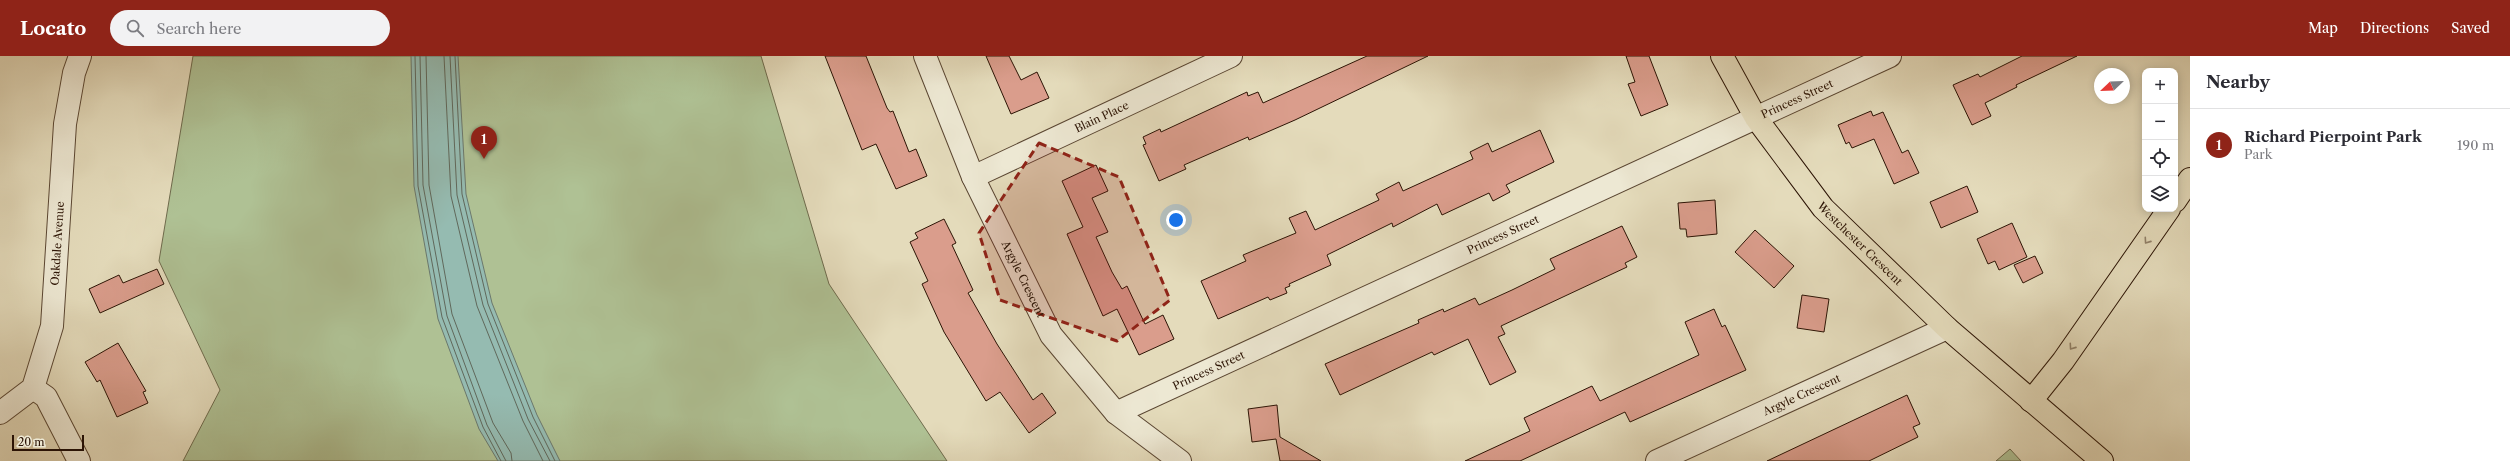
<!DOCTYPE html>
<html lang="en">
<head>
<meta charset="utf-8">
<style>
  body { margin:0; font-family:"Libre Caslon Text",serif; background:#f2f2f3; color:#2b2b33 }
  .controls { position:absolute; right:12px; top:12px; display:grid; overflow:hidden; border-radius:8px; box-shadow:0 2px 10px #0003 }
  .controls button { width:36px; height:36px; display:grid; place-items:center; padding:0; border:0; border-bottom:1px solid #e1e1e2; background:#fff; color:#2b2b33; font:20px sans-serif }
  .compass { position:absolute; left:2094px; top:12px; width:36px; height:36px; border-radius:50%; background:#fff; box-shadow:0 2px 10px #0003; rotate:247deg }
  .scale { position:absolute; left:12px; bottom:10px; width:72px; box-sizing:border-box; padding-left:4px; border:2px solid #2c1405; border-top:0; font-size:11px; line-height:14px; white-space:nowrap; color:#2c1405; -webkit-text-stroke:3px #ede8d3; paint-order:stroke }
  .you { position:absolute; left:1176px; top:164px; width:14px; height:14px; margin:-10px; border:3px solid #fff; border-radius:50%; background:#1a73e8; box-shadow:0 0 0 6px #1a73e833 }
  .badge { display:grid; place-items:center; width:26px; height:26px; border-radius:50%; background:#8f2418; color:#fff; font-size:13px; font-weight:700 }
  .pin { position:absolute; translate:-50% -33px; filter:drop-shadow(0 1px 2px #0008) }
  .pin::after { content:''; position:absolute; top:21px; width:14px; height:12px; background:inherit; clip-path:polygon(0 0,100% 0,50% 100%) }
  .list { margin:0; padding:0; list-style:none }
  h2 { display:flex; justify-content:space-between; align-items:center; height:52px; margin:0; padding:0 16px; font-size:17px }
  h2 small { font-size:13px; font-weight:400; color:#7c7c81 }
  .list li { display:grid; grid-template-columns:26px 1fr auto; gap:12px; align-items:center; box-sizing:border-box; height:72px; padding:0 16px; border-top:1px solid #e1e1e2 }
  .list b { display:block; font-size:15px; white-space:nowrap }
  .list p { margin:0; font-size:13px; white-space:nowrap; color:#7c7c81 }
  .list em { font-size:13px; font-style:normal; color:#7c7c81 }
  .icon { flex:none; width:22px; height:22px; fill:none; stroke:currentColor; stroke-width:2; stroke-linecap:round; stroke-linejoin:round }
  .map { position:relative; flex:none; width:2190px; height:405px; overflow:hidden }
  header { display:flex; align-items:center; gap:24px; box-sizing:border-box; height:56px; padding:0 20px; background:#8f2418; color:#fff }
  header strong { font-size:19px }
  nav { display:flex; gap:22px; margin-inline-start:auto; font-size:14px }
  .search { width:280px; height:36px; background:#f2f2f3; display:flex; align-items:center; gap:10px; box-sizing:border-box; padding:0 14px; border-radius:22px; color:#7c7c81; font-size:15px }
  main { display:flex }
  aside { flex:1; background:#fff }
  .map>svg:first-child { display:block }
</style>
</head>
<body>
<header>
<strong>Locato</strong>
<div class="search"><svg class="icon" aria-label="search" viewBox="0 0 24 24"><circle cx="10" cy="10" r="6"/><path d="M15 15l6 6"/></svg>Search here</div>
<nav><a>Map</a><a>Directions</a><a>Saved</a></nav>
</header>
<main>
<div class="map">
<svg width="2190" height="405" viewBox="0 0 2190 405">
  <rect width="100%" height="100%" fill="#e4dbbb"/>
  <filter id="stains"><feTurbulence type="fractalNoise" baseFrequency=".005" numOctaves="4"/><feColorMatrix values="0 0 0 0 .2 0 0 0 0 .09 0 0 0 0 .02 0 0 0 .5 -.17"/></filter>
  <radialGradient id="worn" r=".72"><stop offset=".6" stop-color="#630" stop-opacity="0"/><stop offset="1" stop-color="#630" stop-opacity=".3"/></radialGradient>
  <!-- green -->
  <path fill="#afc194" stroke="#6e6a4c" d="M193 0H761L829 228 947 405H183L220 334 159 205Z
    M2010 393 2021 405H1996Z"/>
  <!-- water -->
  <path fill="#95bbb1" stroke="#6b786c" d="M411 0H458L466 138 492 247 537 359 560 405H498L479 373 438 263 414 130Z"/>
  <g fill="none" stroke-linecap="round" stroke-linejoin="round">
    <!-- shore -->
    <path stroke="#60685b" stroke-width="1" d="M415 0 418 130 442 261 483 371 501 405
      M420 0 423 129 447 260 487 369 506 405
      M426 0 429 129 452 258 493 367 511 397 512 405
      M444 0 451 140 477 250 523 365 543 405
      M450 0 457 139 483 249 528 363 550 405
      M455 0 462 138 488 248 533 361 555 405"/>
  </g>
  <!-- building -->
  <path fill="#da9d8c" stroke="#2c1405" d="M825 0H866L887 52 890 56 893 55 909 96 916 93 927 120 896 133 876 88 862 94Z
    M986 0H1009L1021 24 1037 16 1049 42 1011 58Z
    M1367 0H1428L1295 64 1249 84 1248 81 1184 109 1186 113 1159 125 1143 89 1146 88 1143 81 1160 73 1161 76 1247 36 1248 40 1258 36 1263 47Z
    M1626 0H1649L1668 49 1641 60 1628 28 1635 26Z
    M2022 0H2077L2016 29 2017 31 1985 47 1991 60 1972 69 1953 29 1978 18 1980 21Z
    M1871 55 1873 60 1883 56 1902 97 1908 94 1919 117 1894 128 1874 83 1852 92 1849 86 1846 88 1838 69Z
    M1540 74 1554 106 1506 129 1510 136 1493 145 1489 137 1442 159 1437 148 1393 171 1392 167 1327 199 1331 209 1289 228 1290 230 1285 232 1287 237 1270 244 1268 241 1218 263 1201 225 1246 205 1243 199 1296 177 1289 162 1306 155 1315 174 1379 144 1376 138 1399 126 1403 135 1473 103 1470 96 1488 87 1492 96Z
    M1096 109 1108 135 1092 142 1108 176 1096 181 1112 216 1122 233 1127 230 1145 268 1163 259 1174 283 1139 299 1117 253 1103 260 1067 178 1083 171 1062 125Z
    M1967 130 1978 156 1941 172 1930 146Z
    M1715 144 1717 178 1687 181 1686 173H1680L1678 147Z
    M944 163 956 187 952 189 973 234 968 237 997 288 1033 344 1042 337 1056 357 1029 377 1000 336 986 345 944 276 922 228 928 225 910 186 918 182 915 177Z
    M2012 167 2027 201 1999 214 1995 205 1988 208 1977 183Z
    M1622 170 1637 201 1625 207 1627 211 1501 270 1505 278 1498 281 1516 316 1490 329 1468 283 1434 299 1432 296 1340 339 1325 308 1419 267 1418 264 1443 253 1444 256 1475 242 1479 249 1512 234 1555 213 1550 203Z
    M1755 174 1794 210 1774 232 1735 196Z
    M2035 200 2043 217 2023 227 2014 209Z
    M157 213 164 228 100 257 89 233 119 219 123 227Z
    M1802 239 1829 243 1824 276 1797 272Z
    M1714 253 1722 271 1725 269 1746 314 1630 366 1625 356 1520 405H1465L1530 375 1524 362 1592 330 1600 345 1699 299 1685 266Z
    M118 287 146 335 143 336 148 347 117 361 100 324 97 326 85 306Z
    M1907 339 1920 368 1913 371 1918 381 1869 405H1767Z
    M1277 349 1280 381 1321 405H1280L1276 383 1252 386 1248 353Z"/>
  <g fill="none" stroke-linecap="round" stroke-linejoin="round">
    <!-- minor casing -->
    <g stroke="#5a4632" stroke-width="24">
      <g id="minor">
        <path id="s1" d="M925 0 973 121 1051 279 1116 357 1180 405"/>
        <path id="s2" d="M973 121 1231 0"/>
        <path d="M33 332 46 341 79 405"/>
        <path id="s3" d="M0 357 33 332 52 270 65 68 74 17 80 0"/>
        <path id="s4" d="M1116 357 1890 0"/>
        <path id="s5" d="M1657 405 1947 272"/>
      </g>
    </g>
    <!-- major casing -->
    <g stroke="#2c1405" stroke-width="24">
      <g id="major">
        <path id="s6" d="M1722 0 1756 62 1823 152 1947 272 2102 405"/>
      </g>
    </g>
    <!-- highway casing -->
    <g stroke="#2c1405" stroke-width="24">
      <path id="highway" d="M2175 145 2190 123
        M2031 345 2063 305 2169 153"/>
    </g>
    <!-- minor -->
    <use href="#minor" stroke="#ede8d3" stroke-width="22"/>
    <!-- major -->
    <use href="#major" stroke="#e4dbbb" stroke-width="22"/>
    <!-- highway -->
    <use href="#highway" stroke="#e4dbbb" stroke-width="22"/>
  </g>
  <!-- one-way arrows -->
  <defs><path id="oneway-chevron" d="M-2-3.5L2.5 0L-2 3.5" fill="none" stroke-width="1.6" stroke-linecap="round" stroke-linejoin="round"/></defs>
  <g stroke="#918169">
    <use href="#oneway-chevron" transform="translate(2147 185) rotate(125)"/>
    <use href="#oneway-chevron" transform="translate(2072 291) rotate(125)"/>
  </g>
  <!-- marked area -->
  <path fill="#8f2418" fill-opacity="0.2" stroke="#8f2418" stroke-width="3" stroke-dasharray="8 5" stroke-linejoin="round" d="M1039 87 1119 121 1170 244 1117 285 1000 244 979 177Z"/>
  <g text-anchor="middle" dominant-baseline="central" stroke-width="3.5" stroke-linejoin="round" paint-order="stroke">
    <!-- street labels -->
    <g font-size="11" fill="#2c1405" stroke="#ede8d3">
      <text stroke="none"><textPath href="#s4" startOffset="750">Princess Street</textPath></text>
      <text stroke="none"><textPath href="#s2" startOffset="142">Blain Place</textPath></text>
      <text stroke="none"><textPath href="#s4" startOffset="426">Princess Street</textPath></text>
      <text stroke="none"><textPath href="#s3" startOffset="189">Oakdale Avenue</textPath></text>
      <text stroke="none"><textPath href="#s6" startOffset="234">Westchester Crescent</textPath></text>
      <text stroke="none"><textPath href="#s1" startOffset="244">Argyle Crescent</textPath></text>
      <text stroke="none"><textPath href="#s4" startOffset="102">Princess Street</textPath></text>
      <text stroke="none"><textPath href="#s5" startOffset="159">Argyle Crescent</textPath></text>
    </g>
  </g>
  <rect width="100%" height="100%" filter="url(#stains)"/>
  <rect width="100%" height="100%" fill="url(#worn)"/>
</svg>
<div class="controls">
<button>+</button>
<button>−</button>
<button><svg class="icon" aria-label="locate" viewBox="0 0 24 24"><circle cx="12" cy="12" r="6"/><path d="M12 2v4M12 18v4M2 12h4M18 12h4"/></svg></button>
<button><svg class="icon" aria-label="layers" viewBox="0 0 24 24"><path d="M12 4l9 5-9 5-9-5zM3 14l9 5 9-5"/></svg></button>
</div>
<svg class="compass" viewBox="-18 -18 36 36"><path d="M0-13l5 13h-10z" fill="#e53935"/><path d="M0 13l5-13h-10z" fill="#7c7c81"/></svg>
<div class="scale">20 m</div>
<div class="you"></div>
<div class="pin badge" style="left:484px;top:103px">1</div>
</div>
<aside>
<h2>Nearby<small></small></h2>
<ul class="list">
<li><span class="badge">1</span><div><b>Richard Pierpoint Park</b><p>Park</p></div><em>190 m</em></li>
</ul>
</aside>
</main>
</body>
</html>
